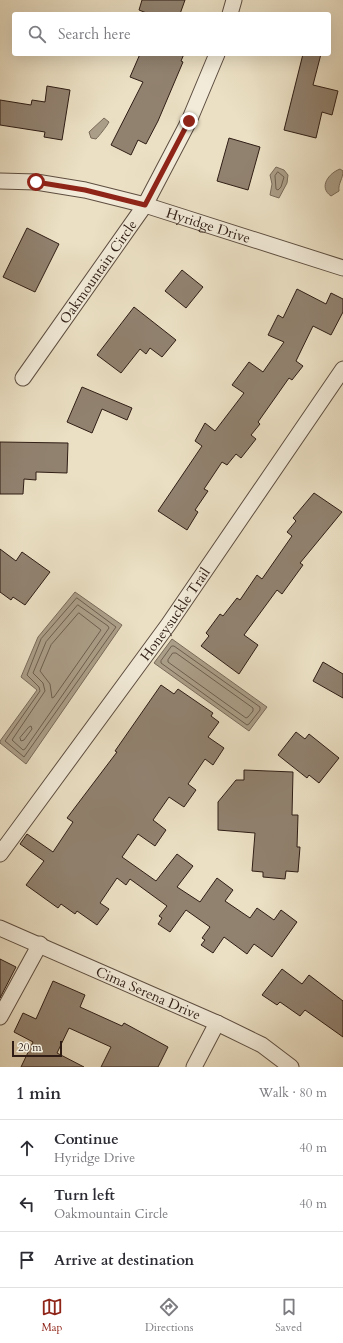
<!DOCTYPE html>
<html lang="en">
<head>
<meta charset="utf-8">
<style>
  body { margin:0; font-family:Cardo,serif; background:#f7f7f7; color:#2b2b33 }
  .scale { position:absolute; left:12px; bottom:10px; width:50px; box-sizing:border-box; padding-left:4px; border:2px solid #2f1d15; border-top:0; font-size:11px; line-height:14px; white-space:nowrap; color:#2f1d15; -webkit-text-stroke:3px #f2ebd9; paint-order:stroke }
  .stop { position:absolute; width:12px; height:12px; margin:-9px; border:3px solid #8f2418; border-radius:50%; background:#fff }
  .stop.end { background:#8f2418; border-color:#fff; box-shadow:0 1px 4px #0008 }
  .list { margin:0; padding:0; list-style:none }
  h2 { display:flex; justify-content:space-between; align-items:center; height:52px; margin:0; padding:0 16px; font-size:17px }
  h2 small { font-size:13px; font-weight:400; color:#7c7c81 }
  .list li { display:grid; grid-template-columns:26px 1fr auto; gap:12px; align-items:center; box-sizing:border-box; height:56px; padding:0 16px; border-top:1px solid #e1e1e2 }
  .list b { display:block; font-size:15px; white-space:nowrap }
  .list p { margin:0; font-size:13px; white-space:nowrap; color:#7c7c81 }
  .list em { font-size:13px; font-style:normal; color:#7c7c81 }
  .icon { flex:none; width:22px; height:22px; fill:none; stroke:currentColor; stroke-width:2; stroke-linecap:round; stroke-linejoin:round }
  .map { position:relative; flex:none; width:343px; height:1067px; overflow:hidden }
  .search { position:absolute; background:#fff; box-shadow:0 4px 16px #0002; left:12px; right:12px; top:12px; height:44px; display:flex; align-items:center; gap:10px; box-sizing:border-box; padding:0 14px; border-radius:4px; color:#7c7c81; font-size:15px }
  .sheet { height:220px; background:#fff }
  nav { display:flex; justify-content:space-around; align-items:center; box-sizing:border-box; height:56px; border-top:1px solid #e1e1e2; background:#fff; font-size:11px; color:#7c7c81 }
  nav a { display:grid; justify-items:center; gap:2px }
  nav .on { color:#8f2418 }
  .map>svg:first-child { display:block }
</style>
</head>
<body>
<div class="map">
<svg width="343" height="1067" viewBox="0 0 343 1067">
  <rect width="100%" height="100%" fill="#ebe0c4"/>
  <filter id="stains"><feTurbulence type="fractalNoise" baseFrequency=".005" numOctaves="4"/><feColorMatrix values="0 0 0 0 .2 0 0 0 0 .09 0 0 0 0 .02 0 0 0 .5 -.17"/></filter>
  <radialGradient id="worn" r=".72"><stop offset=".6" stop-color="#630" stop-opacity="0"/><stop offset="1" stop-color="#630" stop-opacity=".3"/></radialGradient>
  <!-- water -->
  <path fill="#ab9e88" stroke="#796a5a" d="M104 118 109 122C107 126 99 136 96 139L91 138 89 132Z
    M276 167 284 170 288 175 287 183 279 198 270 195 272 184 270 175Z
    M340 169 343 171C343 179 338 183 339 191L331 196C318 187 329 173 340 169Z
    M75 592 122 625 26 764 0 743V741L37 690 21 677 38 637Z
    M172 639 267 707 249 731 154 663Z"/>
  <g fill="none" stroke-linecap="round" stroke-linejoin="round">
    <!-- shore -->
    <path stroke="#6d5e4e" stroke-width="1" d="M278 172 284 177 281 187 278 190 276 189 275 176Z
      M77 598 116 627 24 757 5 741 40 691 39 687 27 675 41 639Z
      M78 605 108 626 109 628 25 749 23 750 12 740 45 691 43 683 33 673 46 642Z
      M79 613 101 630 54 697 52 698 50 684 40 671 51 645Z
      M172 646H174L260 707V710L249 724 247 725 161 663V661Z
      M173 653H176L253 708V711L248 717 246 718 168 662V660Z
      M29 727 31 726 32 729 24 740 21 741 20 738Z"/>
  </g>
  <!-- building -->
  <path fill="#918270" stroke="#2f1d15" d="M142 0H185L180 14H149L139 10Z
    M140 54H184L181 61 183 62 158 121 146 144 138 140 131 155 111 145 143 82 130 77Z
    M303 54H321L313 85 338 91 332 115 322 112 316 138 284 130Z
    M47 86 70 90 62 140 44 137 45 132 0 125V100L31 105 32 100 45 102Z
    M229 138 260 147 248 190 217 181Z
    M27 228 59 244 35 292 3 277Z
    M182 270 203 287 186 308 165 291Z
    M297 289 326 304 331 293 343 299V312L331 335 313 326 296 361 303 366 292 380 289 378 258 422 260 424 251 435 256 439 241 458 236 454 227 465 222 462 204 489 208 491 195 510 198 512 187 530 158 511 202 446 195 441 205 423 215 431 244 393 232 385 249 362 263 372 284 342 268 335 278 315 283 318Z
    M134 307 176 340 162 357 150 348 146 354 140 349 121 373 97 355Z
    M82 387 132 408 127 420 102 409 92 433 67 422Z
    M0 442 68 443 67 473 36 472V480L24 479 23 494H0Z
    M314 493 342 512 300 563 303 565 282 594 277 590 244 635 258 645 239 674 201 646 209 636 206 633 220 614 223 616 237 598 240 600 257 575 262 579 292 536 287 532 296 521 293 518Z
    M0 549 16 561 22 552 50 572 25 605 13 597 11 600 0 592Z
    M323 662 343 674V698L313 681Z
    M161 685 174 694 178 689 213 713 211 716 219 722 208 737 224 748 213 765 205 759 188 784 196 790 184 807 169 797 153 820 166 830 155 846 138 834 122 857 156 881 177 854 193 866 177 887 200 902 217 878 233 890 225 901 250 918 257 908 274 920 281 910 297 922 272 957 254 944 247 954 224 937 213 953 201 945 205 940 202 938 210 927 186 910 170 932 158 924 162 918 159 916 167 906 130 879 126 885 117 878 100 903 109 909 97 925 77 911 75 914 61 904 58 908 26 885 44 861 20 844 27 834 53 852 73 822 67 818 117 752 115 751Z
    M296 732 305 739 309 734 339 758 319 783 309 775 307 778 278 755Z
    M244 770 293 772 292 815H298L297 847H300L298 872 286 871 285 879 263 877V872L252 871 255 833 218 830V802L236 780H244Z
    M0 959 16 967 0 998Z
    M282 969 302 984 309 975 343 1001V1037L305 1010 300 1016 280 1002 277 1005 262 995Z
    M53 981 85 995 80 1007 122 1026 124 1023 168 1047 158 1067H101L111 1047 69 1028 57 1053 84 1067H21L33 1042 14 1032 23 1013 36 1019Z"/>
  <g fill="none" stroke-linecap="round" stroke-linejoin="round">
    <!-- minor casing -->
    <g stroke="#5e4e41" stroke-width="17">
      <g id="minor">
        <path d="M230 14 234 0"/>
        <path id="s1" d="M0 181 36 182 85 190 145 205 343 268"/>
        <path id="s2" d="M23 378 145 205 189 121 217 54"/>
        <path id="s3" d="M0 854 168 625 343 369"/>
        <path id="s4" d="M0 928 217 1023 262 1045 291 1067"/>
        <path d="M0 1017 40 944"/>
        <path d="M194 1067 217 1023"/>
      </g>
    </g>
    <!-- minor -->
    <use href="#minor" stroke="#f2ebd9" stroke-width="15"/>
  </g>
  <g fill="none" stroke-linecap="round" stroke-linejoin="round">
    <!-- route -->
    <path stroke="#8f2418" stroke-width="5" d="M36 182 85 190 145 205 189 121"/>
  </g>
  <g text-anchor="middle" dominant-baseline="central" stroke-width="4" stroke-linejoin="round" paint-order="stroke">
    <!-- street labels -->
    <g font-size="14" fill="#2f1d15" stroke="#f2ebd9">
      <text stroke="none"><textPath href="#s1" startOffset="214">Hyridge Drive</textPath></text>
      <text stroke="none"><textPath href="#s2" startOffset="130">Oakmountain Circle</textPath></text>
      <text stroke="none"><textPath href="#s3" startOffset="297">Honeysuckle Trail</textPath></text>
      <text stroke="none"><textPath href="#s4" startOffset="162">Cima Serena Drive</textPath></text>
    </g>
  </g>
  <rect width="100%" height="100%" filter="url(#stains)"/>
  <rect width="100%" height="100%" fill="url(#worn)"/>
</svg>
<div class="scale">20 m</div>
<div class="stop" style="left:36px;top:182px"></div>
<div class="stop end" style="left:189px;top:121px"></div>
<div class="search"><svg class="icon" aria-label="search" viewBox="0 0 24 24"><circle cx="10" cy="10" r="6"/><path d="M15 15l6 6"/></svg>Search here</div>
</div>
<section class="sheet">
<h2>1 min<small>Walk · 80 m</small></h2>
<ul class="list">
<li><svg class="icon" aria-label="ahead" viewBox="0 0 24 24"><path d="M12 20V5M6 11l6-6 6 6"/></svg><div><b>Continue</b><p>Hyridge Drive</p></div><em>40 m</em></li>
<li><svg class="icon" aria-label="left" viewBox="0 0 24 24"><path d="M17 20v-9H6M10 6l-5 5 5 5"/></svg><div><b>Turn left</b><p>Oakmountain Circle</p></div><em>40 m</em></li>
<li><svg class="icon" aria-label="arrive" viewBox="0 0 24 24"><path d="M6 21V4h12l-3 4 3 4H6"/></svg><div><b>Arrive at destination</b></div></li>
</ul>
</section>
<nav>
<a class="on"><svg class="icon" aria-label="map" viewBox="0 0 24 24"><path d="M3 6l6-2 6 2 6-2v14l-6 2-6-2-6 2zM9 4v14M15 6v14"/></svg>Map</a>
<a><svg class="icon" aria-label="directions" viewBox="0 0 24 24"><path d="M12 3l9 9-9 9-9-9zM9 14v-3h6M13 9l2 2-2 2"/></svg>Directions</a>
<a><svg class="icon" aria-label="saved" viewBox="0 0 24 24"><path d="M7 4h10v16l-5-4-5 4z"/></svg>Saved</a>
</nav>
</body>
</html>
